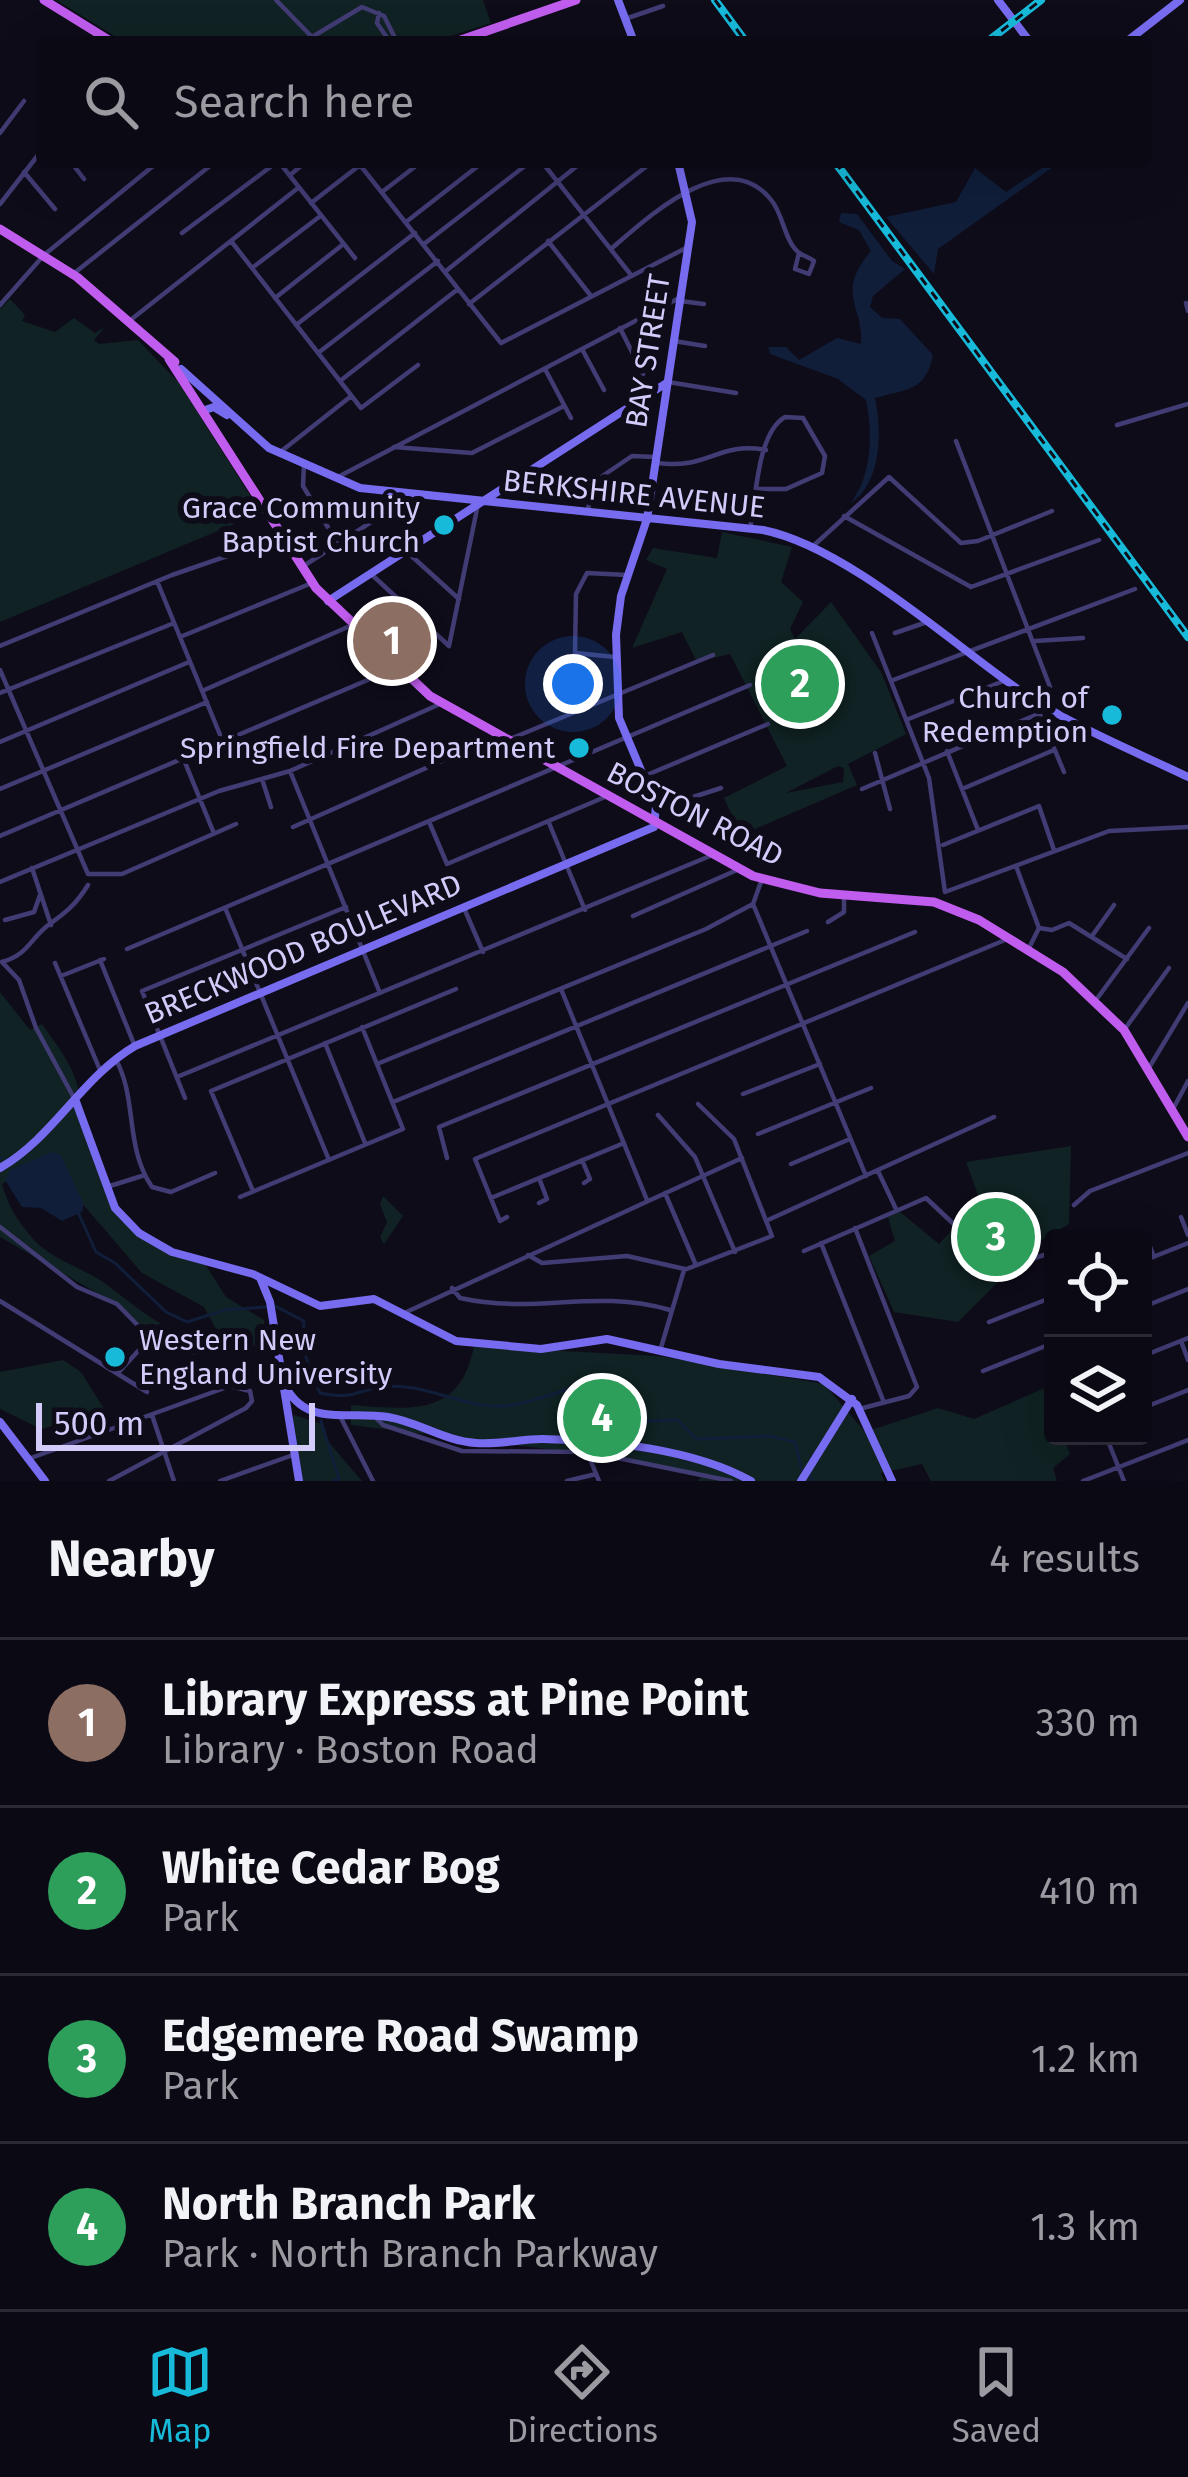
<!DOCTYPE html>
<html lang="en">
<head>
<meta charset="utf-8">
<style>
  body { margin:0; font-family:"Fira Sans",sans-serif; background:#191722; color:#f1f3f6 }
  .controls { position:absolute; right:36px; bottom:36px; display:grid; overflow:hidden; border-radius:12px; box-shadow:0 12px 48px #0002 }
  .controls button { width:108px; height:108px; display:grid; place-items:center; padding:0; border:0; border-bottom:3px solid #2b2a34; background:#0b0914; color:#f1f3f6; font:60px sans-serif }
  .scale { position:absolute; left:36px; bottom:30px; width:279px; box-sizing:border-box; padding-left:12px; border:6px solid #d3cbf9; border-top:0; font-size:33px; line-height:42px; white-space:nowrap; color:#d3cbf9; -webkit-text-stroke:9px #0f0c1a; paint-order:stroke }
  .you { position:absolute; left:573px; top:684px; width:42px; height:42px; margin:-30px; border:9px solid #fff; border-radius:50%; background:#1a73e8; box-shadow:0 0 0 18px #1a73e833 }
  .badge { display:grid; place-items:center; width:78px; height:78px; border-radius:50%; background:#17bad9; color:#fff; font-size:39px; font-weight:700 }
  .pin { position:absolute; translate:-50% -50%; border:6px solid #fff; box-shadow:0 3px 12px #0006 }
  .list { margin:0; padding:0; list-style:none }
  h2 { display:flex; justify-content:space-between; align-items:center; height:156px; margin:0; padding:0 48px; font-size:51px }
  h2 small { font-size:39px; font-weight:400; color:#9a9aa0 }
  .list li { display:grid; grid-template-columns:78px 1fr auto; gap:36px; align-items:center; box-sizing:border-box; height:168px; padding:0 48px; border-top:3px solid #2b2a34 }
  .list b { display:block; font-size:45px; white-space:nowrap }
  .list p { margin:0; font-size:39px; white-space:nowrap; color:#9a9aa0 }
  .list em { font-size:39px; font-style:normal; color:#9a9aa0 }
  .icon { flex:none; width:66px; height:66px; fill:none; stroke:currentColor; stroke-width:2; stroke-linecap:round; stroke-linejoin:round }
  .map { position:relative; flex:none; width:1188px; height:1481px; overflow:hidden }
  .search { position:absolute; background:#0b0914; box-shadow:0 12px 48px #0002; left:36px; right:36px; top:36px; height:132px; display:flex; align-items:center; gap:30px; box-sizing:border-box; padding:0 42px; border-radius:12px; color:#9a9aa0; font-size:45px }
  .sheet { height:828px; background:#0b0914 }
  nav { display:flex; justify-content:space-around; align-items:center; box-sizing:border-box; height:168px; border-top:3px solid #2b2a34; background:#0b0914; font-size:33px; color:#9a9aa0 }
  nav a { display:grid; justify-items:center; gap:6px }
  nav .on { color:#17bad9 }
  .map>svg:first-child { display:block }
</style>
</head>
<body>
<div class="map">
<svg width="1188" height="1481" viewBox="0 0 1188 1481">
  <rect width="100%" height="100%" fill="#0f0c1a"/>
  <!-- green -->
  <path fill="#102223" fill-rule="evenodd" d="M56 0H483L491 23 432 42H124Z
    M10 299 25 315 22 321 55 332 74 318 95 333 105 327 94 340 99 344 138 340 179 383 261 513 0 622V309Z
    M722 532 792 547 781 582 803 602 790 629 795 639 831 602 881 672 906 734 848 764 857 785 741 835 724 798 787 766 730 654 697 662 682 632 632 648 667 569 646 560 653 548 717 558ZM838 766 844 768 843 782 786 793Z
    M0 992 30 1030 42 1024C57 1046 83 1076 78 1104L108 1200 121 1221 167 1248 203 1261 226 1297 264 1320 266 1344 194 1355 161 1344 104 1297 0 1237ZM50 1166 142 1273 204 1307 217 1331C179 1351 129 1299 100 1280 79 1267 51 1258 35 1241 19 1223 8 1207 2 1184L29 1167Z
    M1071 1146 1069 1224 1038 1242 958 1322 894 1312 869 1256 895 1241 888 1217 900 1212 939 1244 949 1233 987 1220 966 1162Z
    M383 1196 403 1216 384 1244 380 1237 387 1222 380 1204Z
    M475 1341 489 1347 658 1356 824 1384 865 1432 938 1408 974 1419 1047 1387 1053 1436H1063L1070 1454 1053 1468 1057 1481H931L922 1464 881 1473 884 1481H698L701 1477 589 1454 351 1425V1405C415 1410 462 1417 475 1341Z
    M63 1360 81 1372 106 1412 41 1429 0 1409V1372Z
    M294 1415 322 1424 326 1439 362 1481H296L289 1428Z"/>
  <!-- water -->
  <path fill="#101e3a" d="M1051 162H1060L938 249 934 274 886 217 956 202 975 168 1006 192Z
    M841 213 857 214 892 261 905 269 873 296 870 307 882 318 900 319 933 355C926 392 906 389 875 398 882 430 882 482 851 503 872 474 873 434 866 400L838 379 770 354 768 347H786L799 360 837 338 861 344C863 303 835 294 871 251L859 230 839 222Z
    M52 1152 60 1154 84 1204 82 1212 62 1221 41 1208 22 1207 5 1180 10 1170Z"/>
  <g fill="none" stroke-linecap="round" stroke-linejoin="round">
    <!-- stream -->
    <path stroke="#101e3a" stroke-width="3" d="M0 1157 1 1158
      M77 1210 96 1252 115 1263 166 1312 187 1322 225 1310 266 1307
      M275 1306 304 1321 303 1350 320 1393C356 1400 352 1391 382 1387 430 1381 470 1415 518 1404 555 1396 576 1382 617 1381L639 1399 646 1421 678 1420 696 1439 770 1436 795 1442 802 1471
      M321 1421 339 1479 333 1481
      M809 1475 813 1481"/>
    <!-- street -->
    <path stroke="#413c74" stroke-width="4.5" d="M276 0 312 37 362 7 384 16 397 42
      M379 13 377 23 390 42
      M625 19 663 6
      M0 133 24 101
      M71 162 84 179
      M279 162 355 258
      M542 162 631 275
      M360 165 501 343 688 247
      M24 172 55 209
      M290 175 306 162
      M382 192 421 162
      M311 203 364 162
      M0 204 42 150
      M406 222 483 162
      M182 233 277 162
      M231 241 361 408 418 365
      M548 241 591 296
      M424 244 530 162
      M611 249C647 218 727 142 772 201 783 215 785 241 798 252 803 256 809 257 814 261L809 274 795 269 799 253
      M252 268 319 217
      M446 271 582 162
      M73 274 215 162
      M275 298 341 246
      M680 301 704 304
      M1186 303 1188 311
      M469 304 652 162
      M0 305 44 255 158 162
      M128 322 298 188
      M296 325 415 233
      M620 328 643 374
      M674 341 705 346
      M582 349 604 390
      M318 353 438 261
      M545 369 571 418
      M340 381 458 289
      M668 382 736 393
      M1117 425 1188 404
      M956 441 1050 687
      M394 447 472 453 564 406
      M279 453 350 397
      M657 463C709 470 718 441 766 450
      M304 464 303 486 338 544
      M336 478 681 297
      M587 513 595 481 632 456 655 457
      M844 516 971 587 1099 540
      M750 529C756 499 757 433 785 417L803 418 825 456 822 473 786 489H758
      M812 547 889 477 961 543 978 541 1052 511
      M406 551 459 599
      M302 567 399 504 403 495
      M370 573 449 646 477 509
      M157 581 223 742
      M872 633 929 778 945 892 1109 831 1188 827
      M895 633 930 621
      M180 637 312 583
      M1035 641 1083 638
      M0 646 172 575 280 538
      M615 657 575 653 576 594 587 573 627 575
      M0 670 88 874H122L236 824
      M893 680 1135 589
      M202 691 350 626
      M0 693 174 623
      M1039 712 1064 772
      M906 720 1006 680
      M510 739 713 655
      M0 742 189 662
      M947 751 978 830
      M875 753 890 809
      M184 760 213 831
      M290 771 380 993
      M642 777 768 724
      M263 782 271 807
      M0 789 207 702
      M862 789 1038 714
      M962 789 1054 750
      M656 809 721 788
      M549 823 585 910
      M430 824 447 864 605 797
      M293 827 496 737
      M0 836 396 668
      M943 845 1039 806 1054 850
      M1016 866 1039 928
      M32 868 51 925
      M762 879 753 904 866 1176
      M0 882 219 791 290 771 440 704
      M464 908 483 952
      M226 910 329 1160
      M633 916 737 870
      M5 920 34 912 40 895
      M828 922 844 912V896
      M1092 936 1114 905
      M127 949 750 685
      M1028 950 1039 928 1052 930 1069 923 1127 959
      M100 960 134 1044
      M2 962 19 980 36 1028 74 1098
      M2 962C27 955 29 941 47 926 65 913 75 906 88 885
      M55 963 100 1070
      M61 976 104 959
      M561 989 647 1200
      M1096 1000 1149 928
      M1124 1030 1169 968
      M325 1043 365 1143
      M115 1058C138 1098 124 1146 152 1187L171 1192 215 1173
      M377 1064 706 929 753 904
      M1150 1066 1188 1003
      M177 1077 710 856
      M743 1094 820 1064
      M185 1098 142 991 346 907
      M393 1102 807 931
      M1173 1109 1188 1081
      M658 1115 695 1157 735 1252
      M758 1134 871 1088
      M447 1158 439 1127 915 932
      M582 1160 590 1179 584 1183
      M791 1164 850 1139
      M878 1171 896 1209
      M539 1178 547 1199 539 1203
      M110 1186 145 1175
      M253 1191 211 1091 456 989
      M665 1193 695 1263
      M240 1197 403 1129 362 1027
      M491 1198 624 1143
      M1074 1205 1090 1191 1188 1153
      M507 1217 500 1221 475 1159 1005 940
      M1181 1217 1188 1235
      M768 1220 994 1117
      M0 1227 77 1287 117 1304 157 1345
      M855 1228 917 1387 909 1396 859 1409
      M1146 1236 1154 1257
      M821 1243 883 1400
      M804 1251 926 1198 960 1230
      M528 1255 542 1263 627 1256 685 1269
      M1143 1261 1188 1243
      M1023 1262 1053 1252
      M452 1288 460 1298C537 1315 593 1288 670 1310
      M0 1301 147 1392
      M1143 1307 1188 1289
      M402 1314 742 1158
      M989 1322 1053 1297
      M1181 1341 1188 1360
      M660 1351 684 1270 772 1236 734 1139 698 1104
      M1143 1356 1188 1338
      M983 1371 1053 1343
      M118 1373 149 1339
      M1143 1408 1188 1390
      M152 1415 174 1481
      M373 1415 383 1425 462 1451 588 1452 731 1481
      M340 1416 373 1481
      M1106 1436 1124 1481
      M588 1454 599 1481
      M31 1458 230 1386 250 1391 252 1401 246 1408 109 1481
      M220 1481 293 1455
      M567 1481 596 1474
      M1083 1481 1188 1440"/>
    <!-- secondary -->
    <path stroke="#776cef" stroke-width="8" d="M618 0 634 42
      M998 0 1030 42
      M1126 42 1180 0
      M181 369 269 448 360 488 763 530C847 547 952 644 1022 692 1072 726 1134 751 1188 777
      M202 411 214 407 227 415
      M328 601 668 382
      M75 1099 115 1208 139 1233 172 1252 253 1274 320 1306 374 1299 456 1341 541 1349 607 1339 719 1364 819 1377 857 1405 892 1481
      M0 1168C54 1137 81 1078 135 1046L654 827 656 806 619 718 616 635 621 596 647 519 692 222 678 162
      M261 1280 270 1302 299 1481
      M283 1381C303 1429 347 1410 388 1417 419 1422 444 1441 476 1443 498 1445 520 1439 542 1439 606 1440 694 1449 751 1481
      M0 1422 45 1481
      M801 1481 852 1399"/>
    <!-- primary -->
    <path stroke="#c05dee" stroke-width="9" d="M44 0 112 42
      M455 42 576 0
      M0 229 77 277 175 362
      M169 359 316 588 430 696 753 876 820 893 934 902 979 920 1063 972 1124 1030 1188 1137"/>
    <!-- rail casing -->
    <g stroke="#17bad9" stroke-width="8">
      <path id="rail" d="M715 0 746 42
        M987 42 1041 0
        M835 162 1188 637"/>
    </g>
    <!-- rail -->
    <use href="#rail" stroke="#0f0c1a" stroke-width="3" stroke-dasharray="9" stroke-linecap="butt"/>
  </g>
  <!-- markers -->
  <g fill="#17bad9" stroke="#0f0c1a" stroke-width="4.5">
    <circle cx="444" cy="525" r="12"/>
    <circle cx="1112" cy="715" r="12"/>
    <circle cx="579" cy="748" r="12"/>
    <circle cx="115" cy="1357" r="12"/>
  </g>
  <g text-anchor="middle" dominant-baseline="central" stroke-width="12" stroke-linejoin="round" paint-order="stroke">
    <!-- street labels -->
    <g font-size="30" fill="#d3cbf9" stroke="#0f0c1a">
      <text transform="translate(648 351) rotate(-81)">BAY STREET</text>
      <text transform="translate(634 494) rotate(6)">BERKSHIRE AVENUE</text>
      <text transform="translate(695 814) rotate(27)">BOSTON ROAD</text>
      <text transform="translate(303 949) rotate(-23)">BRECKWOOD BOULEVARD</text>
    </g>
    <!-- poi labels -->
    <g font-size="30" fill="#d3cbf9" stroke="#0f0c1a" text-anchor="end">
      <text x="420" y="508">Grace Community<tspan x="420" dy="34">Baptist Church</tspan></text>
      <text x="1088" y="698">Church of<tspan x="1088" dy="34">Redemption</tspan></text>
      <text x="555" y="748">Springfield Fire Department</text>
      <text x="139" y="1340" text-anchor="start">Western New<tspan x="139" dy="34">England University</tspan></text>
    </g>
  </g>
</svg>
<div class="controls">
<button><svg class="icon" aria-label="locate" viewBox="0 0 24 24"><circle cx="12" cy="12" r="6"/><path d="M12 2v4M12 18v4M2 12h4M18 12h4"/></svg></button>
<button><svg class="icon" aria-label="layers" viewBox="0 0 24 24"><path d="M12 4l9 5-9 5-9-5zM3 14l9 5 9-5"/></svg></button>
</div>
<div class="scale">500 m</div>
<div class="you"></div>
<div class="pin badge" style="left:392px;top:641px;background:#8d6e63">1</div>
<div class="pin badge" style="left:800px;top:684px;background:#2e9e5b">2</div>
<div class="pin badge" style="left:996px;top:1237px;background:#2e9e5b">3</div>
<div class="pin badge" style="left:602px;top:1418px;background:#2e9e5b">4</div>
<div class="search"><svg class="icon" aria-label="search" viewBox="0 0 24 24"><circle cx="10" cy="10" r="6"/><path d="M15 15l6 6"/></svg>Search here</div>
</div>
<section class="sheet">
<h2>Nearby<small>4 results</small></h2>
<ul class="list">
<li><span class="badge" style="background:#8d6e63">1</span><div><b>Library Express at Pine Point</b><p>Library · Boston Road</p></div><em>330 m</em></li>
<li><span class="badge" style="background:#2e9e5b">2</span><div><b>White Cedar Bog</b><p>Park</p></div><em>410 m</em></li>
<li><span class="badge" style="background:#2e9e5b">3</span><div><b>Edgemere Road Swamp</b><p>Park</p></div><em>1.2 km</em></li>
<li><span class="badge" style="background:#2e9e5b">4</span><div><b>North Branch Park</b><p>Park · North Branch Parkway</p></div><em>1.3 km</em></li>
</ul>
</section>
<nav>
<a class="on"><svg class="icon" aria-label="map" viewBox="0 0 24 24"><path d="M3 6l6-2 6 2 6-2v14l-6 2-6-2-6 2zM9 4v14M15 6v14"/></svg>Map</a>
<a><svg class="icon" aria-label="directions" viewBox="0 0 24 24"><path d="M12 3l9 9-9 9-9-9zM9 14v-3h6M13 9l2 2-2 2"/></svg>Directions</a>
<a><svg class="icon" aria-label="saved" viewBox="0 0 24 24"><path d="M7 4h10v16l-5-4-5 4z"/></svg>Saved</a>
</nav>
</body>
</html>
